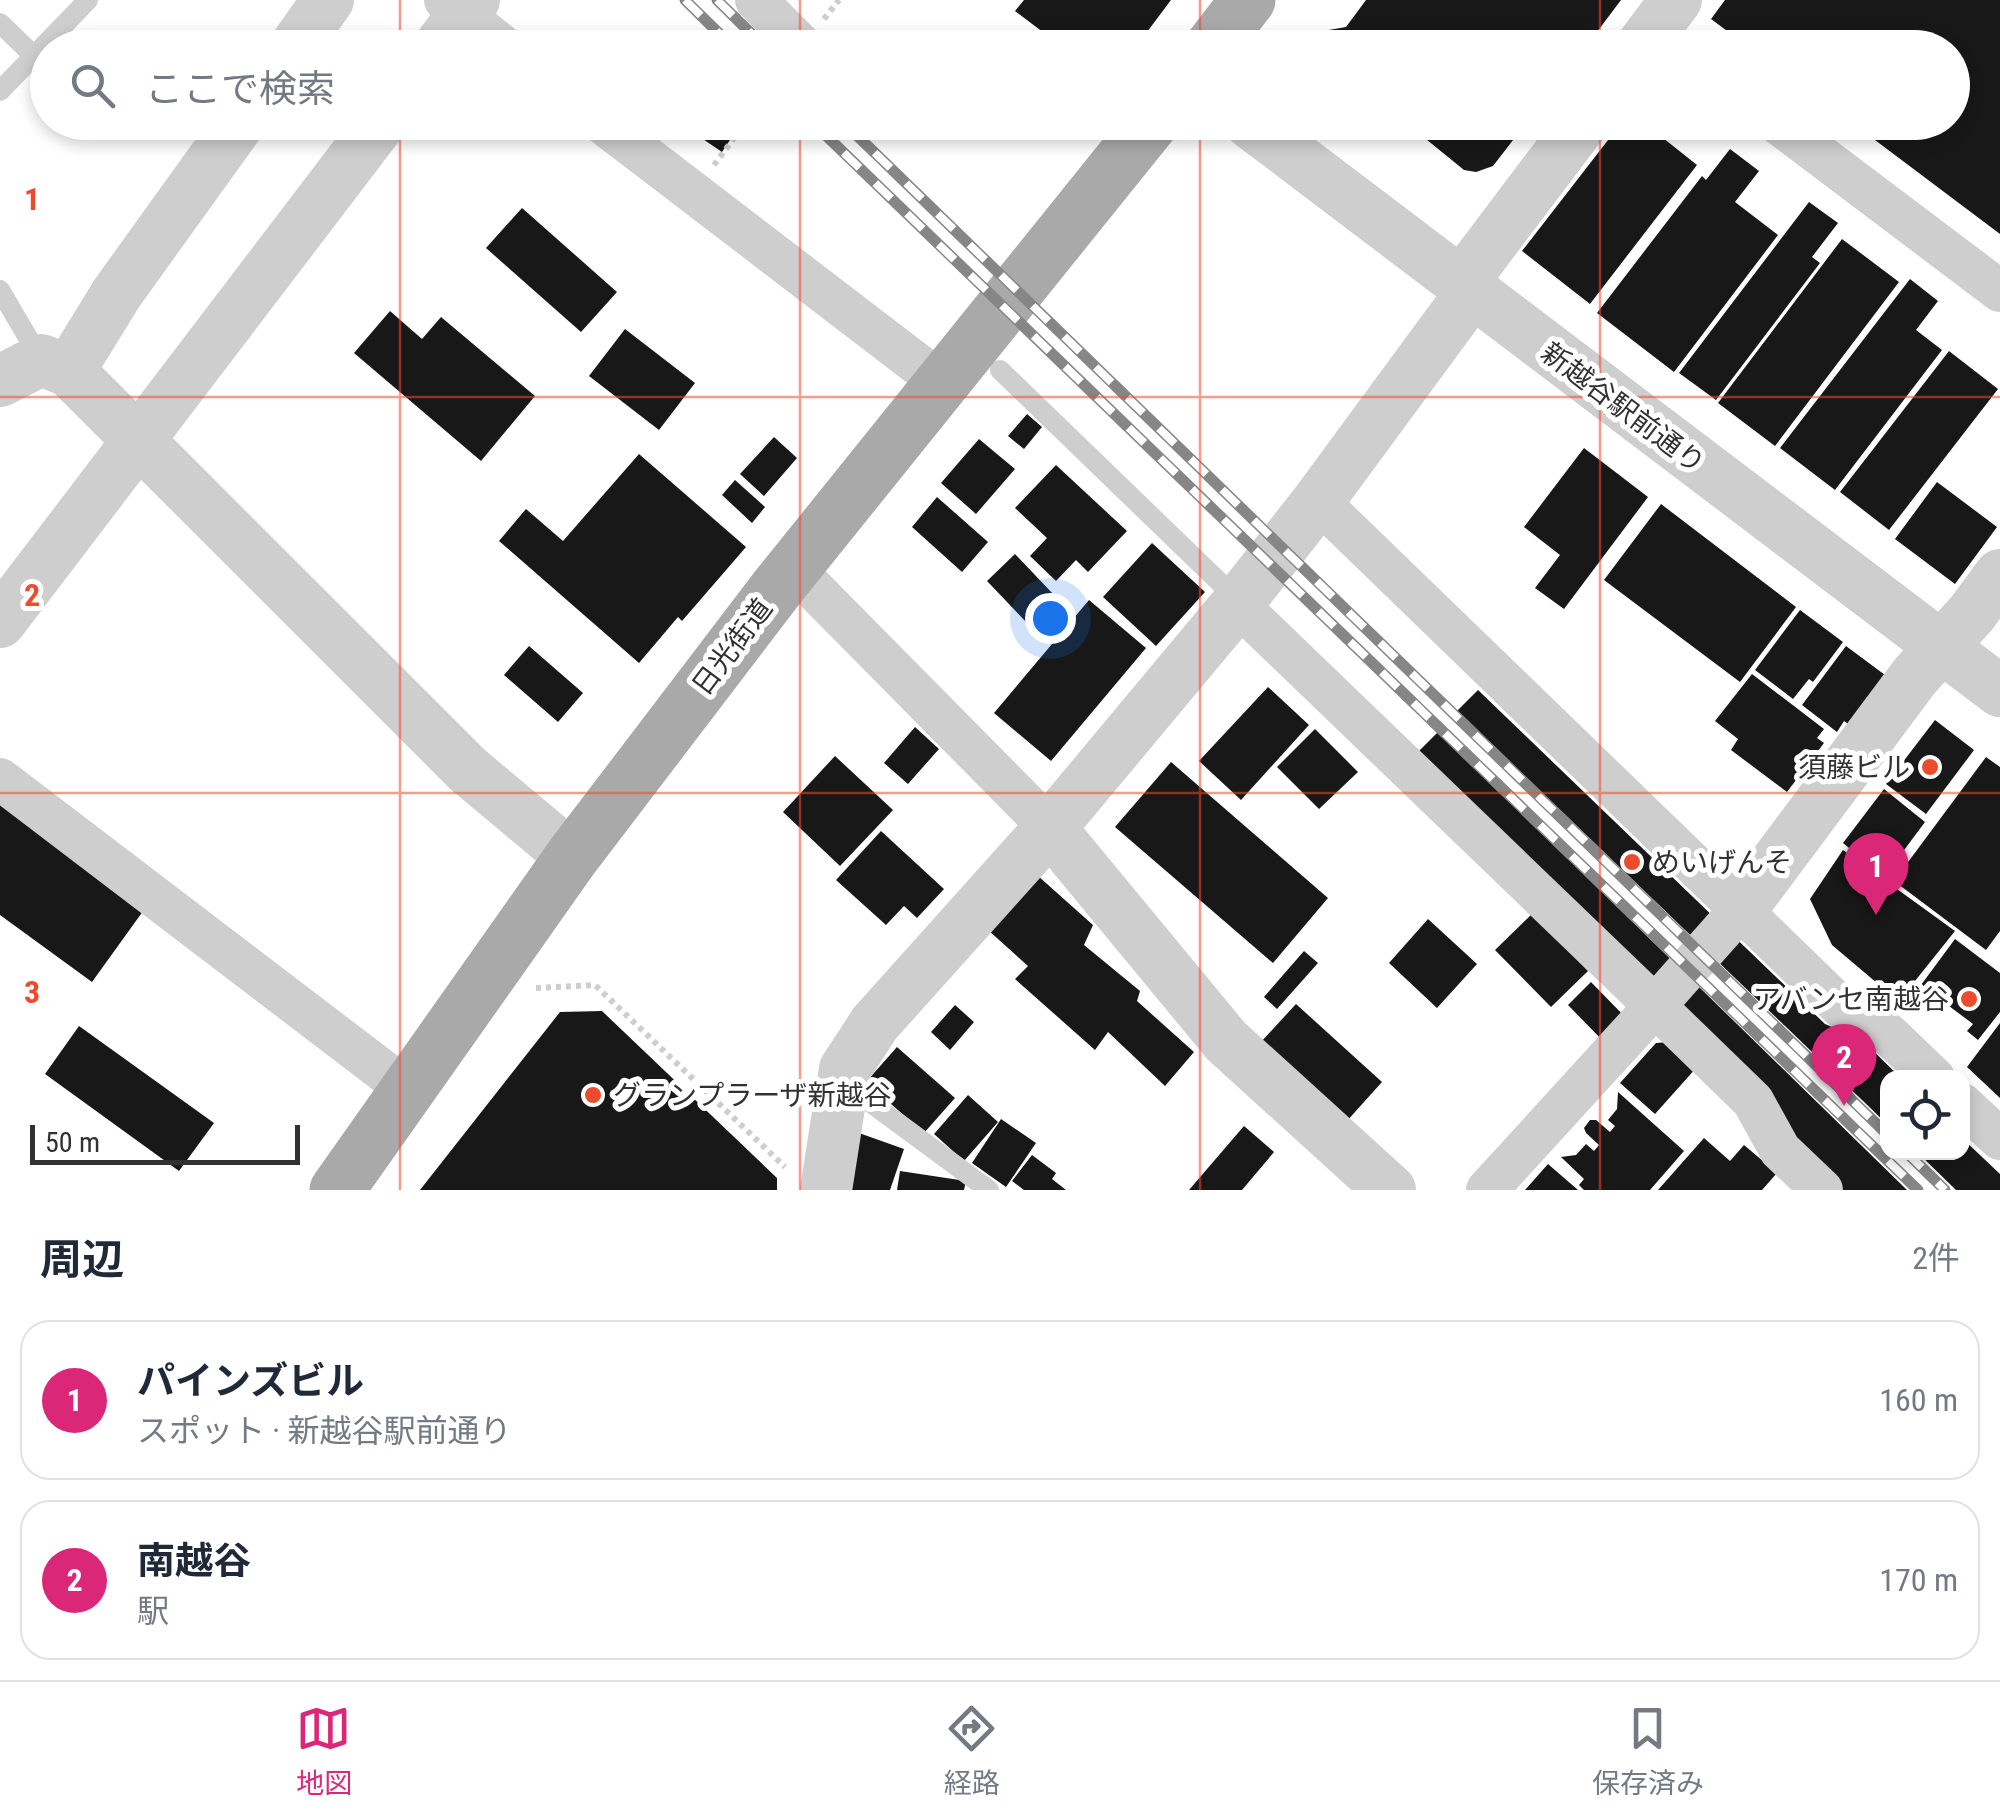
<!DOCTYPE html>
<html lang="ja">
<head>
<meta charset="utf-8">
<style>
  body { margin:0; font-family:"Roboto Condensed","Noto Sans JP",sans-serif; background:#f2f2f3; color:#1f2937 }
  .controls { position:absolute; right:30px; bottom:30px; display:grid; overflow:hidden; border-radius:20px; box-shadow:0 5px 15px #0003 }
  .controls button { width:90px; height:90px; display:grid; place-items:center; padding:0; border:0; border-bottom:2px solid #e0e1e3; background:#fff; color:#1f2937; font:50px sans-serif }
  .scale { position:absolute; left:30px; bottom:25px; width:270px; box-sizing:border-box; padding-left:10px; border:5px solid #313131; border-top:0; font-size:28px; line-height:35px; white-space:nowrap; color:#313131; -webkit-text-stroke:8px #fff; paint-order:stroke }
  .you { position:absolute; left:1050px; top:618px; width:35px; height:35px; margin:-25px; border:8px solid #fff; border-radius:50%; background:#1a73e8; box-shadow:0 0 0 15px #1a73e833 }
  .badge { display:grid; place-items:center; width:65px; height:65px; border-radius:50%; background:#db2777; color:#fff; font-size:32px; font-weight:700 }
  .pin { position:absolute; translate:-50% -82px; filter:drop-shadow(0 2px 5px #0008) }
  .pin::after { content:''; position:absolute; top:52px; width:35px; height:30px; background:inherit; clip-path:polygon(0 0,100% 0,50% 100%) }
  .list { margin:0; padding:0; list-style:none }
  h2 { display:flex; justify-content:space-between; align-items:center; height:130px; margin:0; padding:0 40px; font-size:42px }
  h2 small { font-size:32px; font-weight:400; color:#747a83 }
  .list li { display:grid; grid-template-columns:65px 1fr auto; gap:30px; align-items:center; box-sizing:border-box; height:160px; margin:0 20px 20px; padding:0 20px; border:2px solid #e0e1e3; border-radius:30px }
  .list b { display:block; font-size:38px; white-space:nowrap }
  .list p { margin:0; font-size:32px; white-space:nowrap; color:#747a83 }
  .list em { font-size:32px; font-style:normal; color:#747a83 }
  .icon { flex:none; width:55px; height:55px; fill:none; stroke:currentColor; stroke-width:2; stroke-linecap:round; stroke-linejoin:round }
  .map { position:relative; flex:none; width:2000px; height:1190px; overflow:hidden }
  .search { position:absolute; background:#fff; box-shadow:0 5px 15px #0003; left:30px; right:30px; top:30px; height:110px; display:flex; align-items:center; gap:25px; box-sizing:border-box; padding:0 35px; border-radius:55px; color:#747a83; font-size:38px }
  .sheet { height:490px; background:#fff }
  nav { display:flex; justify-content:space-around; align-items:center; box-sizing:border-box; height:140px; border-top:2px solid #e0e1e3; background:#fff; font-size:28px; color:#747a83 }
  nav a { display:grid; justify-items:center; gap:5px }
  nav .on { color:#db2777 }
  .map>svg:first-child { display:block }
</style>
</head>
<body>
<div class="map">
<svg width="2000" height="1190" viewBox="0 0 2000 1190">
  <rect width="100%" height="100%" fill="#fff"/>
  <!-- building -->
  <path fill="#181818" d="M1024 0H1171L1135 48H1064L1015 11Z
    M1366 0H1621L1585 48H1314L1323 31 1346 27Z
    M1725 0H2000V234L1851 122H1952V48H1750L1711 19Z
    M701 122H718L734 134 722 152 694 133Z
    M1405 122H1527L1493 166 1476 172 1464 170Z
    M1622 122H1643L1697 165 1590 304 1522 251Z
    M1730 149 1759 171 1735 202 1778 235 1674 372 1597 313 1702 176 1706 180Z
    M1809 202 1838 223 1812 257 1820 263 1716 400 1679 373Z
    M522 208 617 292 581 332 486 248Z
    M1842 239 1899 282 1775 446 1718 403Z
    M1910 279 1938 301 1916 330 1942 350 1835 490 1780 448Z
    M390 311 422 339 441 317 535 396 481 461 354 353Z
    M625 329 695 383 659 430 589 376Z
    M1949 351 1998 389 1889 530 1840 492Z
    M1027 414 1042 427 1024 449 1008 436Z
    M774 437 797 458 764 496 740 474Z
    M979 439 1015 469 976 514 941 483Z
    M1584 448 1648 497 1564 609 1535 588 1560 555 1524 527Z
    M639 454 746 547 682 621 678 617 639 663 499 541 526 509 563 541Z
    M1056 465 1127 531 1088 572 1076 560 1056 581 1030 556 1047 538 1015 508Z
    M735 480 765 507 752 523 722 495Z
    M1937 482 1997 527 1955 584 1895 539Z
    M937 497 988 542 962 572 912 527Z
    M1661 504 1796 607 1740 682 1604 580Z
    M1152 543 1205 592 1156 646 1103 597Z
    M1015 554 1054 595 1026 622 987 581Z
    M1089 600 1146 648 1051 761 994 713Z
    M1800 610 1843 642 1813 682 1809 679 1793 699 1755 670Z
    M529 646 583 693 558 722 504 675Z
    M1846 646 1885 675 1848 724 1844 721 1837 732 1802 705Z
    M1752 674 1824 729 1817 738 1824 743 1787 792 1731 750 1738 739 1715 721Z
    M1268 687 1309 725 1241 800 1199 761Z
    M1478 690 1825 1024 1862 1040 1901 1078H1888V1125L1457 711Z
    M1935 720 1974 750 1926 814 1886 784Z
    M915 727 939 749 908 784 884 763Z
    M1315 729 1358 772 1319 809 1277 767Z
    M1438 732 1907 1190H1838L1415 755Z
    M835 756 893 810 840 866 783 812Z
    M1986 757 2000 767V931L1986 950 1894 881Z
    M1171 762 1328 898 1273 963 1115 827Z
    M1884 789 1925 822 1884 877 1843 843Z
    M0 802 146 907 92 982 0 915Z
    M881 831 944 889 917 918 904 906 886 925 836 880Z
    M1843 850 1955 931 1911 986 1884 989 1832 945 1810 899Z
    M1037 875 1093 925 1084 945 1140 991 1137 1001 1194 1052 1165 1086 1108 1032 1095 1050 1015 979 1028 966 988 930Z
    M1532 914 1588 971 1551 1007 1495 950Z
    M1428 919 1477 964 1437 1008 1389 963Z
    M1955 939 2000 973V1012L1978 1040 1967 1031 1973 1024 1921 985Z
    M1304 951 1318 963 1277 1009 1264 997Z
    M1591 982 1629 1021 1606 1044 1568 1005Z
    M1296 1004 1382 1082 1346 1122 1260 1043Z
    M955 1005 974 1022 950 1050 931 1032Z
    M602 1011 777 1178V1190H420L560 1012Z
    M2000 1023V1098L1967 1067Z
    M79 1026 214 1123 179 1171 45 1074Z
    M1669 1042 1697 1067 1655 1114 1620 1083 1656 1043Z
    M897 1047 955 1098 924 1133 866 1082Z
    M1618 1092 1684 1151 1650 1190H1584L1579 1185 1584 1179 1561 1157 1576 1155 1586 1144 1594 1151 1599 1145 1586 1133 1584 1128 1590 1120H1596L1610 1132 1615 1126 1608 1120 1617 1109Z
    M968 1095 998 1122 964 1161 934 1134Z
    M1001 1119 1036 1143 1006 1187 972 1163Z
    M1244 1126 1274 1152 1242 1190H1189Z
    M859 1133 904 1149 890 1190H850Z
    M1704 1138 1730 1161 1744 1145 1777 1173 1762 1190H1658Z
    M1962 1138 2000 1174V1190H1956L1917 1152H1962Z
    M1032 1155 1056 1173 1052 1179 1066 1190H1024L1012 1181Z
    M1548 1164 1578 1190H1525Z
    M900 1171 966 1181 964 1190H897Z"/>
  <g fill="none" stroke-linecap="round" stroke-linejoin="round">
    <!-- path -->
    <path stroke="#cecece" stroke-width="6" stroke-dasharray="5 5" stroke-linecap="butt" d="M824 19 839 0
      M714 165 746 122
      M536 988 595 985 785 1167"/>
    <!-- service -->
    <path stroke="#cecece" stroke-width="20" d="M0 23 34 56
      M0 91 88 0
      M0 290 40 358
      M1000 370 1238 600
      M843 1090 860 1095 989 1190"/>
    <!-- minor -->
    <path stroke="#cecece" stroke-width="42" d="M445 0 505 48
      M756 0 803 47
      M601 122 942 383
      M1776 122 2000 291
      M1318 501 1842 1008 1887 1033 1934 1078
      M793 568 1050 828
      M1237 604 1655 1006 1741 909
      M0 779 408 1090
      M1962 1104 2000 1139
      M1487 1190 1655 1006 1753 1101 1780 1150 1822 1190"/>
    <!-- tertiary -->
    <path stroke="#cecece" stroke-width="52" d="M294 48 328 0
      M438 48 474 0
      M1640 48 1676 0
      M1249 122 2000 691
      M1460 285 1583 122
      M69 371 117 293 240 122
      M0 381 41 360 69 371 467 769 572 857
      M0 622 381 122
      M1050 828 1226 1041 1390 1190
      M1741 909 1915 676 1972 613 2000 575
      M826 1190 845 1069 875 1023 1050 828 1237 604 1318 501 1471 293"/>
    <!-- primary -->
    <path stroke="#a9a9a9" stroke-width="55" d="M1211 48 1248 0
      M337 1190 572 857 777 588 1152 122"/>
    <!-- rail casing -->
    <g stroke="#868686" stroke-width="11">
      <path id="rail" d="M685 0 734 48
        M717 0 766 48
        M812 122 1918 1190
        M843 122 1888 1135
        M1906 1152 1945 1190"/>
    </g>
    <!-- rail -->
    <use href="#rail" stroke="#fff" stroke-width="8" stroke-dasharray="22" stroke-linecap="butt"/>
  </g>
  <!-- grid -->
  <path fill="none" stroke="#ec4b2e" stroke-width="2.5" stroke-opacity="0.55" d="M400 0V48M800 0V48M1200 0V48M1600 0V48M400 122V1190M800 122V1190M1200 122V1190M1600 122V1190M0 397H2000M0 793H2000"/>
  <!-- markers -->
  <g fill="#ec4b2e" stroke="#fff" stroke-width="4">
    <circle cx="1930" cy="767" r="10"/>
    <circle cx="1632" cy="862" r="10"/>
    <circle cx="1969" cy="999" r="10"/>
    <circle cx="593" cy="1095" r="10"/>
  </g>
  <g text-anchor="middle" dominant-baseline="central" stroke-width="10" stroke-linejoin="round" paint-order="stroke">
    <!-- street labels -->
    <g font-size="28" fill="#313131" stroke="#fff">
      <text transform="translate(1623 408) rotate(37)">新越谷駅前通り</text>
      <text transform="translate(732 647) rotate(-53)">日光街道</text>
    </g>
    <!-- poi labels -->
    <g font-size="28" fill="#313131" stroke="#fff" text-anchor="end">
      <text x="1910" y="767">須藤ビル</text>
      <text x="1652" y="862" text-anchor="start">めいげんそ</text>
      <text x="1949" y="999">アバンセ南越谷</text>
      <text x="613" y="1095" text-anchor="start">グランプラーザ新越谷</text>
    </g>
  </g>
  <g font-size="32" text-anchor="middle" font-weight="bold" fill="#ec4b2e" stroke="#fff" stroke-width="10" stroke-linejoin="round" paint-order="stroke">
    <text x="32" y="210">1</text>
    <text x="32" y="606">2</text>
    <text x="32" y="1003">3</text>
  </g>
</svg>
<div class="controls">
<button><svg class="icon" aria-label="locate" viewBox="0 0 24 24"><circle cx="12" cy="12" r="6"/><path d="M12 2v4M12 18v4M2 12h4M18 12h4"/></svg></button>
</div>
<div class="scale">50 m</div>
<div class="you"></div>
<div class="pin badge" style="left:1876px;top:915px">1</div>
<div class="pin badge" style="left:1844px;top:1106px">2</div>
<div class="search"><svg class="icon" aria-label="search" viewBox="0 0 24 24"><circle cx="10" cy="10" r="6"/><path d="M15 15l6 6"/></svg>ここで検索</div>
</div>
<section class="sheet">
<h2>周辺<small>2件</small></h2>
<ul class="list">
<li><span class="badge">1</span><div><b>パインズビル</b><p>スポット · 新越谷駅前通り</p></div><em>160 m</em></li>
<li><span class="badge">2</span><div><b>南越谷</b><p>駅</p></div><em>170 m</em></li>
</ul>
</section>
<nav>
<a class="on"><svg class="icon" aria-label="map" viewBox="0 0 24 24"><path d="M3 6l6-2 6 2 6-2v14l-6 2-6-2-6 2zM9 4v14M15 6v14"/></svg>地図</a>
<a><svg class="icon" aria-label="directions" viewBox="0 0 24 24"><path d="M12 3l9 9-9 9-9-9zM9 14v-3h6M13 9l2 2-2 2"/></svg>経路</a>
<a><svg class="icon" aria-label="saved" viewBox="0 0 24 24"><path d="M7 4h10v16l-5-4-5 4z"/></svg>保存済み</a>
</nav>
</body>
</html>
